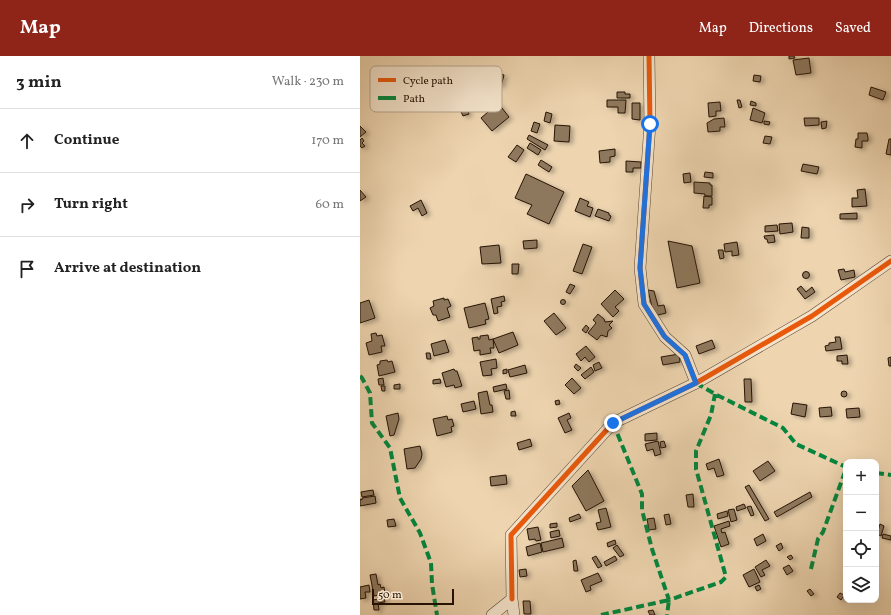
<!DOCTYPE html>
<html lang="en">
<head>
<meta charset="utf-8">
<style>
  body { margin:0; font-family:Vollkorn,serif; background:#f2f2f2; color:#222 }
  .controls { position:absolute; right:12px; bottom:12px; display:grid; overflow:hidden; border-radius:8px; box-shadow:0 4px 16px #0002 }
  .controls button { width:36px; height:36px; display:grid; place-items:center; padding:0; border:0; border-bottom:1px solid #e0e0e0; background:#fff; color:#222; font:20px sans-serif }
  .scale { position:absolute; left:12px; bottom:10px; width:82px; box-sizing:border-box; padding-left:4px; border:2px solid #271304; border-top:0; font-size:11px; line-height:14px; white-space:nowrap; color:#271304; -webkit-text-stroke:3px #f4e4cc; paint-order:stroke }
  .stop { position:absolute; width:12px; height:12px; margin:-9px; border:3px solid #1a73e8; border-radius:50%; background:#fff }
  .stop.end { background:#1a73e8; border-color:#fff; box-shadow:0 1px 4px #0008 }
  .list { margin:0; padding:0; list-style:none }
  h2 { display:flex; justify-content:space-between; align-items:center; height:52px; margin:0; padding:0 16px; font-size:17px }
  h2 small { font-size:13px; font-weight:400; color:#767676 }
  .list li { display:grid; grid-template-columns:26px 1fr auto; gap:12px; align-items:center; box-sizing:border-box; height:64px; padding:0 16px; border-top:1px solid #e0e0e0 }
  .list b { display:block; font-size:15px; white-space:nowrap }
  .list em { font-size:13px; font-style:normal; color:#767676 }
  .icon { flex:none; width:22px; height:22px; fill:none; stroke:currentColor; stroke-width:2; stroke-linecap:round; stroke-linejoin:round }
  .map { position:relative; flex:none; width:531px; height:559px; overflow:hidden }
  header { display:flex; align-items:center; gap:24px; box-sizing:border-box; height:56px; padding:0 20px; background:#8f2418; color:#fff }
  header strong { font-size:19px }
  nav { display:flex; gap:22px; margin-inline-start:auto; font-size:14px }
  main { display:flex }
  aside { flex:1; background:#fff }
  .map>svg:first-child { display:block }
</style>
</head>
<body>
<header>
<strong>Map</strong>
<nav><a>Map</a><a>Directions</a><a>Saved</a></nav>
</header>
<main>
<aside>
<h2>3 min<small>Walk · 230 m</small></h2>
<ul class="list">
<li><svg class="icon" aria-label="ahead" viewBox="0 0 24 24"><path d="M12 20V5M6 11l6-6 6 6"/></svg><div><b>Continue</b></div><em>170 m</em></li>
<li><svg class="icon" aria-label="right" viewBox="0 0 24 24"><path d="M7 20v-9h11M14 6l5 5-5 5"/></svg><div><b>Turn right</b></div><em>60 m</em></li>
<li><svg class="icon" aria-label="arrive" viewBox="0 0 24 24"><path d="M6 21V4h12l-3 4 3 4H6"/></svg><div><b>Arrive at destination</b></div></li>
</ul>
</aside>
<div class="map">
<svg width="531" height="559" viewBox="0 0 531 559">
  <defs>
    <filter id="shadow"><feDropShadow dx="3.5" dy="2" stdDeviation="2" flood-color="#0004"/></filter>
  </defs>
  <rect width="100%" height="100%" fill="#eed5b0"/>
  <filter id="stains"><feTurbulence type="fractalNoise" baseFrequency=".005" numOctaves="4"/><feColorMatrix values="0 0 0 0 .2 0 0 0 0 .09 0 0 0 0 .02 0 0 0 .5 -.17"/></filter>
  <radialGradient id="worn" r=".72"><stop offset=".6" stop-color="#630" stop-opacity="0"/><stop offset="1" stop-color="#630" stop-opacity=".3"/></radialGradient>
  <!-- building -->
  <path fill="#8e785d" stroke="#271304" filter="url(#shadow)" d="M429 0H434L435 2 429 3Z
    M449 2 451 17 436 19 433 4Z
    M127 14 144 19 141 30 124 25Z
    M394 19 401 20 400 26 393 25Z
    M511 31 526 36 523 44 509 39Z
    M257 36H265V38H270V42H257Z
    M247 44H266L265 57H258V51H247Z
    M377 44H380L382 51 379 52Z
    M391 45 396 47V50L390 49Z
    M360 46 361 55H356V60L349 61 348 47Z
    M138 47 149 61 132 75 121 62 128 56 126 53 132 49 133 50Z
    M272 47H280V64L272 63Z
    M105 49 109 58 103 60 99 51Z
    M393 52 405 57 402 67 390 64Z
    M186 56 192 58 190 67 184 65Z
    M364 62 365 71H360V75L348 76 347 67 354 63Z
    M444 62H459V69L445 70Z
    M404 65 410 66 409 69 404 68Z
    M467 65 466 72 462 73 461 66Z
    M174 66 180 68 177 77 171 75Z
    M195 69 210 70 209 86 194 85Z
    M0 70 6 76 0 81Z
    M498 77H507L508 82V85H502V92L495 91 496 83H498Z
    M169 79 188 89 185 94 167 83Z
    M405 80 412 81 410 88 403 87Z
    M2 82 4 85 2 87 5 90 2 92 0 90V84Z
    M529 83H531V99L526 98Z
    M170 87 181 94 178 99 167 92Z
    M157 89 164 94 156 106 148 101Z
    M255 93V100L250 101V106L240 107 239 95Z
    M181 104 192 111 189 116 178 109Z
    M266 105 281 106V112H273V116H266Z
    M443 108 459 111 457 118 441 115Z
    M345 116 353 117V122L344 121Z
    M330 117 331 126 324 127 323 118Z
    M166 118 204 136 189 168 167 158 172 149 155 142Z
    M334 126 350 127V129H352V140H345V138L334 137Z
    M505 133 507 150 492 151V142H498L497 134Z
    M0 134 6 141 0 145Z
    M344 140 352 141V149H349V152H343Z
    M220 142 229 146 227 150 233 152 230 161 215 155Z
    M61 144 67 157 62 160 58 152 53 155 50 150Z
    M238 153 249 157V159L251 160 249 165 235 160Z
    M497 157V163H480V158Z
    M432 167 433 176 420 178 419 168Z
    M417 169 418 175 405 176V170Z
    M442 171 449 172V182H441Z
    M414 179 415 186 408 187 407 183H405L404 180Z
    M177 184V192L164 193 163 185Z
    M308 185 332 190 340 227 317 232Z
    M377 186 379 199 372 200V195L365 196 364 188Z
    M223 188 232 191 222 218 213 215Z
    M139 189 141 207 122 208 120 191Z
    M358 194H363L364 202 360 203Z
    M152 208H159L158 218H152Z
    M484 213 485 216 494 214 495 221 481 224 478 214Z
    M442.5 219a3.5 3.5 0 1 1 7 0a3.5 3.5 0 1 1-7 0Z
    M210 228 215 230 210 238 206 236Z
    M441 230 446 236 452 231 455 236 445 243 437 233Z
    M255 234 264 243 255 251 259 255 253 261 241 248Z
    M288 234 294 235 298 250 304 249 306 257 294 260Z
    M144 240 145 245 141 246 142 250 137 251 138 257 134 258 131 243Z
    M84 242V244L88 243 91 250 87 252 90 261 78 265 76 259H73L70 252 74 250 73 245Z
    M200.5 246a2.5 2.5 0 1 1 5 0a2.5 2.5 0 1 1-5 0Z
    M9 244 15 262 0 267V247Z
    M125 247 129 263 125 264 126 268 109 272 104 252Z
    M194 257 206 272 196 279 184 265Z
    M238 258 244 263 245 266 253 265 249 269 252 272 248 275 247 281 241 279 237 284 228 277 236 267 233 264Z
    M226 269 229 272 226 277 222 274Z
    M153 276 158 289 139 297 133 283Z
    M16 277 17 280 22 279 25 290H21L22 296 9 299 6 287 12 285 11 278Z
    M128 279 129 284 133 283 134 292H130L131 297 120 299V294L114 295 112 282 118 281V283H120V280Z
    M475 281H480L482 293 466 295 465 290 469 289V287L476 286Z
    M85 284 89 296 74 300 71 288Z
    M352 284 355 292 339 298 336 290Z
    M226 290 235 301 229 306 225 301 221 305 216 298Z
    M66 297H70L71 303H67Z
    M319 298 320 306 303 309 301 301Z
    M487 299 488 308H482V305H477V300Z
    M531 301V310H529L528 302Z
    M136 303 137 312 131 313 132 319 123 320 120 306Z
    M27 304 28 306 32 305 35 316 19 320 17 309 20 308V305Z
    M239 306 242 312 235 315 233 309Z
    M216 308 221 312 218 315 214 311Z
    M165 309 167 317 150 321 148 314Z
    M231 311 234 316 225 323 221 319Z
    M94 313 95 315H97L102 330 95 332 94 329 86 331 82 317Z
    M147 313V317L143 318V314Z
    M23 322 24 329H19L18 323Z
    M212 322 221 332 214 338 205 329Z
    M80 323 81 327 73 328V324Z
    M384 323H391L392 346H385Z
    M40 328V333H34V329Z
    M146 328 147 333 134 336 133 331Z
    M21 330H25V335H22Z
    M149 334 150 343H146L144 335Z
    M127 335 130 349H132L133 356 121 358 118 337Z
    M481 338a3 3 0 1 1 6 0a3 3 0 1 1-6 0Z
    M199 344 200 348 196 349 195 345Z
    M114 345 116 353 103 356 101 348Z
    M433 347 447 349 445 361 431 358Z
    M471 351 472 360 460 361 459 352Z
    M499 352 500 361 487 362 486 353Z
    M155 355 156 360H151V356Z
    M38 357 39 363 34 379 30 380 26 360Z
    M209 357 211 362 207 364 212 374 205 377 198 362Z
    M87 360 88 364 92 363 94 370 91 371 92 376 77 380 73 363Z
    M297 377V384L285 385V378Z
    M170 383 172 390 159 394 157 387Z
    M298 385 301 398 295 400 293 393 287 395 285 388Z
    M304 385 306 391 301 392 300 386Z
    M60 390 62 398 61 403 55 412 47 413 44 393Z
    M359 403 364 419 357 421 354 412 348 414 346 408Z
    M408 405 415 415 400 425 393 415Z
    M228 414 244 445 226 455 212 430Z
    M146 419 147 428 131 430 130 421Z
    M389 429 409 463 405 465 385 431Z
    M13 434 14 439 2 441 1 436Z
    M450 436 452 441 417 461 414 456Z
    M333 438 334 451H328L326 439Z
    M15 440 16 447 0 450V443L2 444V442Z
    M384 448 386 452 377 455 376 451Z
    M391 450 394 459 391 460 387 451Z
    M246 452 251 471 238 474 236 467 241 466 238 454Z
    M374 453 377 464 371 466 368 454Z
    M367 455 368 460 358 463 357 458Z
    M219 458 221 462 210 466 209 462Z
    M309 458 311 468 306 469 304 459Z
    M294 462 296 473 289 474 287 463Z
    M34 463 36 470 28 471 27 464Z
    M369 465 370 470 361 473 362 477 365 476 369 488 361 491 354 470Z
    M197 467V471L190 472V468Z
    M520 468 524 470 521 480 517 478Z
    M178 471 181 484 176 485 175 483 169 484 167 473Z
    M199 474 200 480 191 482 190 476Z
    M403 478 406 485 397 490 394 483Z
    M523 478 531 480V484L522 482Z
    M202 482 204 491 183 496 181 487Z
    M255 484 256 488 248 491 247 487Z
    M180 487 182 496 168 500 166 491Z
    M421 487 423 492 419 495 416 490Z
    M257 489 264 499 260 501 253 492Z
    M431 499 433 502 430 504 427 501Z
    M236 500 242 510 238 512 232 502Z
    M255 500 257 504 246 510 244 506Z
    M216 504 218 515H214L213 505Z
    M406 504 410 510 402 514 405 519 401 521 395 511Z
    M429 509 433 515 427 519 423 512Z
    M166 513 167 520 160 521 159 514Z
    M394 513 400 526 389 531 383 519Z
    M238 517 242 525 230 530 231 534 226 536 221 524Z
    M16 518 18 529 20 528 21 532 24 531 25 538 14 540 10 519Z
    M9 529 10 536H5L6 542 0 543V531Z
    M399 529 401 533 397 535 395 531Z
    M450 533 454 538 451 540 447 535Z
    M480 537 486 540 485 542 483 541 481 544 477 541Z
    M24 542 25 546 18 547 19 554H14L13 544Z
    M163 545H170L171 558H164Z
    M293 554 295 559H290L288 555Z"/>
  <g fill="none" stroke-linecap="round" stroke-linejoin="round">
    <!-- minor casing -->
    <g stroke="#59442f" stroke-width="12">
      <path id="minor" d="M289 0 290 68 280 212 284 248 305 281 325 299 336 327
        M152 543 151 479 253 367 336 327 452 260 531 205
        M132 559 152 543 154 559"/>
    </g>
    <!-- minor -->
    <use href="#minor" stroke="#f4e4cc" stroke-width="11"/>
    <!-- quiet -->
    <path stroke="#00873e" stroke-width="4" stroke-dasharray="8 4" stroke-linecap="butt" d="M0 320 2 322 10 337 12 367 30 392 40 442 60 477 71 507 72 528 77 559
      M336 327 355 338 423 372 436 388 486 411
      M253 367 282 438V454L292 493 309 544 361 526 366 521 336 413V395L351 359 355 338
      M516 417 531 419
      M451 513 458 483 463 476 486 413
      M241 559 309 544 307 559"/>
    <!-- cycleway casing -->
    <g stroke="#f4e4cc" stroke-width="8">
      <path id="cycleway" d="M289 0 290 68 280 212 284 248 305 281 325 299 336 327
        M152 543 151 479 253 367 336 327 452 260 531 205"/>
    </g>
    <!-- cycleway -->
    <use href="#cycleway" stroke="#e8590c" stroke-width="5"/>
  </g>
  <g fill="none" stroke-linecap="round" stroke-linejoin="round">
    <!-- route -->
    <path stroke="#1a73e8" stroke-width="5" d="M253 367 336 327 325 299 304 280 284 248 280 212 290 68"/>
  </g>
  <!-- legend -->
  <rect x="10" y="10" width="132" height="46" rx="6" fill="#f4e4cc" stroke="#b6a590" stroke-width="1"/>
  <rect x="18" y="22" width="18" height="4" fill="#e8590c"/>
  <rect x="18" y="40" width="18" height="4" fill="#00873e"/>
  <g font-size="11" fill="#271304">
    <text x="43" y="28">Cycle path</text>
    <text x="43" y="46">Path</text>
  </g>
  <rect width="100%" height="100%" filter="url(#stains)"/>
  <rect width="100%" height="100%" fill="url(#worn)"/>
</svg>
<div class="controls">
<button>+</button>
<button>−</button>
<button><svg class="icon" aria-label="locate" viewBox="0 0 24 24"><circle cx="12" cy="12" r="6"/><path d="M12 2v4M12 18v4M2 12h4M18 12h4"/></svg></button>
<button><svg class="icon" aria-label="layers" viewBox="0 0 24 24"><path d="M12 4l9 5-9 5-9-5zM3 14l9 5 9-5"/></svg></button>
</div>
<div class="scale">50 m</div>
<div class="stop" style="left:290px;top:68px"></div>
<div class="stop end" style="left:253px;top:367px"></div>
</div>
</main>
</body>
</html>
